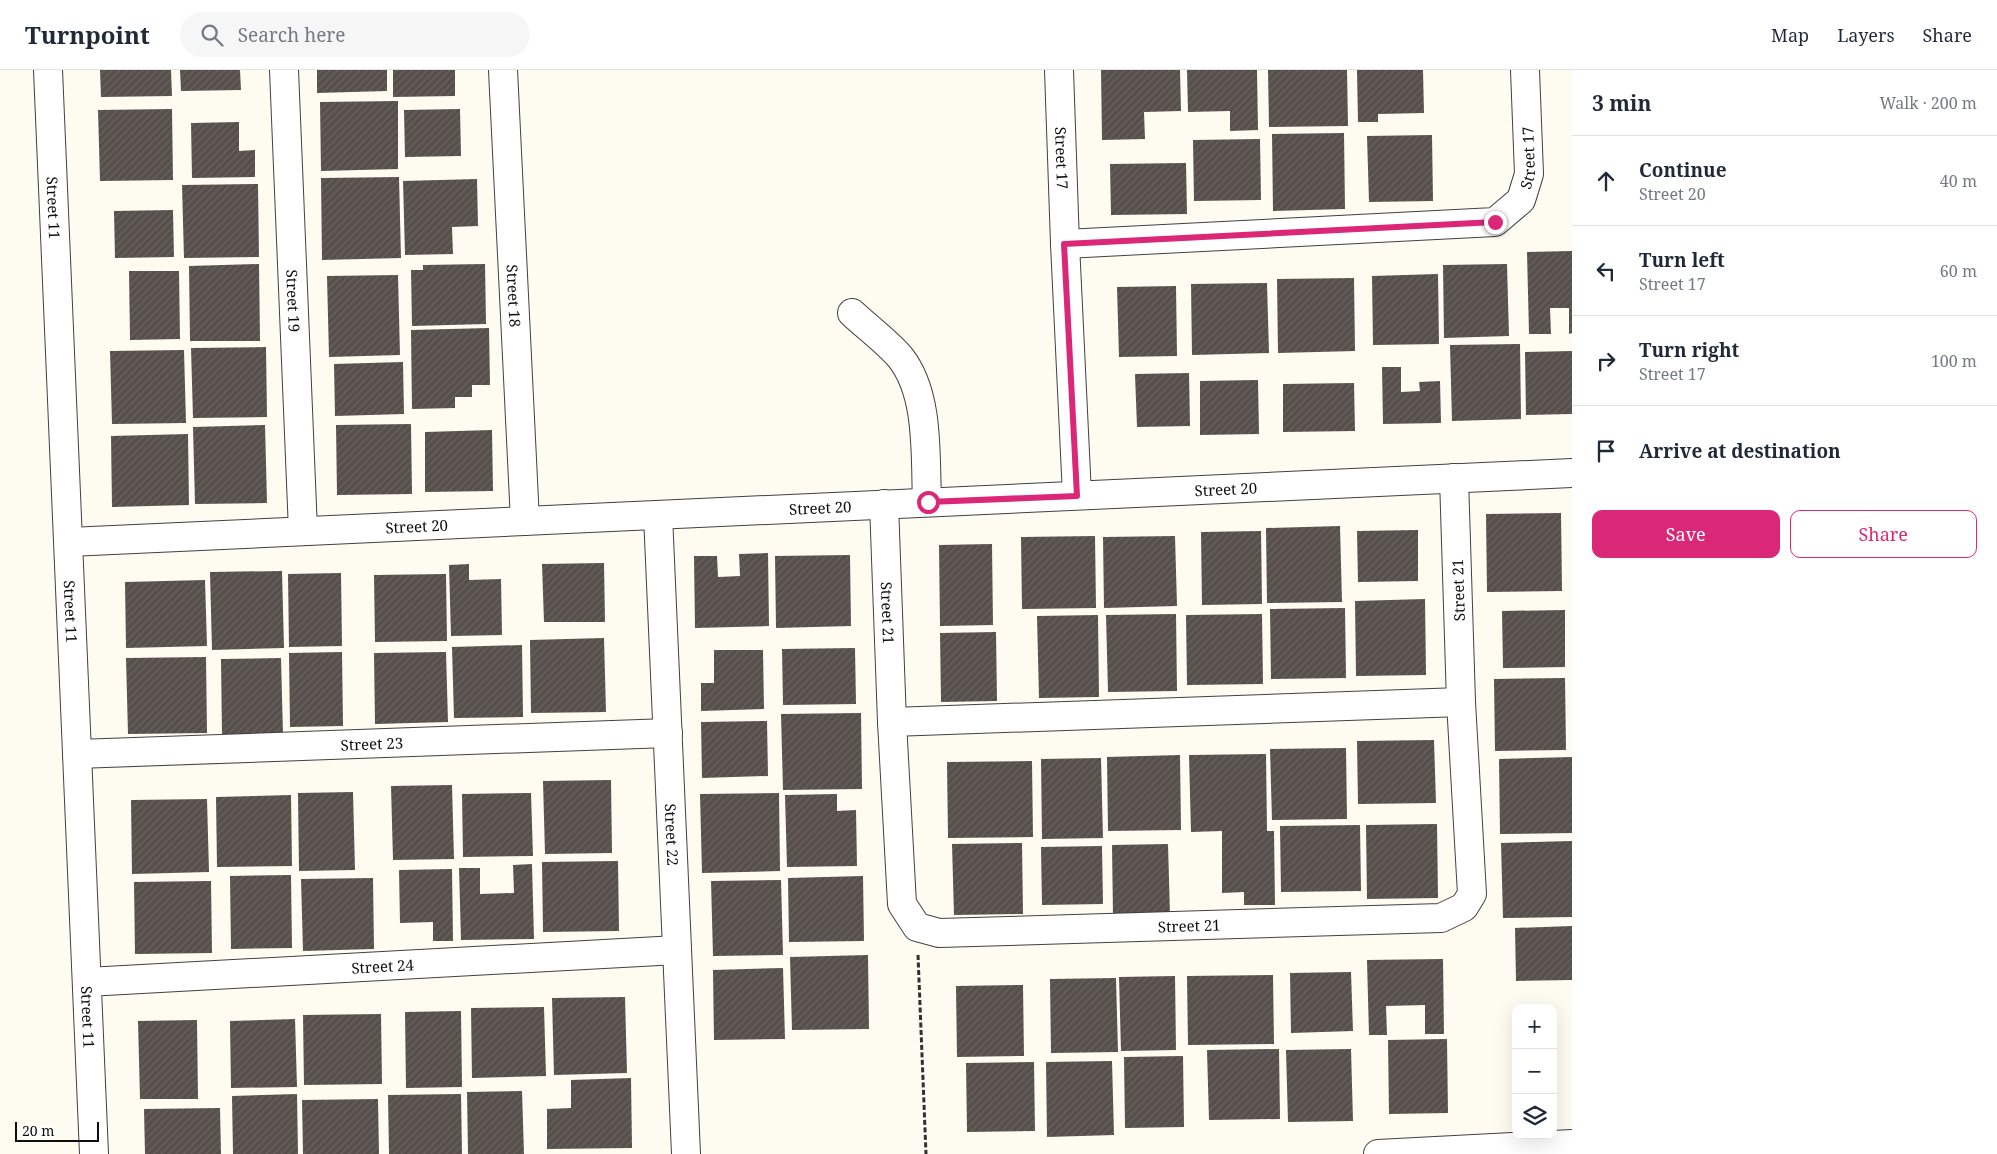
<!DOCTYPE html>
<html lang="en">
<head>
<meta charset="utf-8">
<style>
  body { margin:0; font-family:"Noto Serif",serif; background:#f6f6f7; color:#1f2937 }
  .controls { position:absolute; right:15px; bottom:15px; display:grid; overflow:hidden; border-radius:10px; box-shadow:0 5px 20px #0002 }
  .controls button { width:45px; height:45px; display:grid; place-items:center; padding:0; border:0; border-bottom:1px solid #e0e1e3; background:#fff; color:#1f2937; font:25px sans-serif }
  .scale { position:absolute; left:15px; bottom:12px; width:84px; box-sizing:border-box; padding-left:5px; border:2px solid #0e0e0e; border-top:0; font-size:14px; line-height:18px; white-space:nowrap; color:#0e0e0e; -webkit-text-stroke:4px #fff; paint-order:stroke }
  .stop { position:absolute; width:15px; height:15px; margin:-11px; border:4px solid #db2777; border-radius:50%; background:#fff }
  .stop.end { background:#db2777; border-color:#fff; box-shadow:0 1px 5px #0008 }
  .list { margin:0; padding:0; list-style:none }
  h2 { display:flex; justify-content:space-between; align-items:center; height:65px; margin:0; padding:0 20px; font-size:21px }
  h2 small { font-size:16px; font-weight:400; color:#747a83 }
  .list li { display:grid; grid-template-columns:32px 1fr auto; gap:15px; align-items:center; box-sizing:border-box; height:90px; padding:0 20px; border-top:1px solid #e0e1e3 }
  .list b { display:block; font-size:19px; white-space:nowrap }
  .list p { margin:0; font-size:16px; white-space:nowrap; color:#747a83 }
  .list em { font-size:16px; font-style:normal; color:#747a83 }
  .actions { display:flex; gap:10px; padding:15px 20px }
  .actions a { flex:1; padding:11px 0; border:1px solid #db2777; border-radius:10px; text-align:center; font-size:18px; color:#db2777 }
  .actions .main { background:#db2777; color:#fff }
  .icon { flex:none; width:28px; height:28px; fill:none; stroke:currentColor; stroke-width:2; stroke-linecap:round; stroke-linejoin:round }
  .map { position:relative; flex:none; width:1572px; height:1084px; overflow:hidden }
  header { display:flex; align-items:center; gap:30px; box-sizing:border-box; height:70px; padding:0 25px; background:#fff; border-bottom:1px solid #e0e1e3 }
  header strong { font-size:24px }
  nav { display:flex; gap:28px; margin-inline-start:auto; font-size:18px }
  .search { width:350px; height:45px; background:#f6f6f7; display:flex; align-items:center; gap:12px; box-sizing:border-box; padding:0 18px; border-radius:28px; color:#747a83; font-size:19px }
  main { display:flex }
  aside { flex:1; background:#fff }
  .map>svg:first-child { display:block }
</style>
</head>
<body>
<header>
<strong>Turnpoint</strong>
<div class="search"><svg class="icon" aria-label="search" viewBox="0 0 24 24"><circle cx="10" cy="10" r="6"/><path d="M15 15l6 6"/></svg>Search here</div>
<nav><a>Map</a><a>Layers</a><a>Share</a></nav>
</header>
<main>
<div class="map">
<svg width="1572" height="1084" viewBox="0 0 1572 1084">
  <defs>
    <pattern id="building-hatch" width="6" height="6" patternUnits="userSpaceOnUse" patternTransform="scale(1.25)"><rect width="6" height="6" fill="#564f4b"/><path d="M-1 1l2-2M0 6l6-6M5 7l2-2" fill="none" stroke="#696461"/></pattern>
  </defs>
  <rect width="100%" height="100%" fill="#fefbf1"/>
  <!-- building -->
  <path fill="url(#building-hatch)" d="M100 0H171L172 26 101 27Z
    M180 0H240L241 20 181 21Z
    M317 0H387V21L317 23Z
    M393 0H455V26L393 27Z
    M1101 0H1180L1181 41 1144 42 1145 69 1102 70Z
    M1187 0H1257L1258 60 1230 61V41L1188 42Z
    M1268 0H1347L1348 56 1269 57Z
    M1357 0H1423L1424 43 1378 44V52H1358Z
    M398 31V99L321 101 320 32Z
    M172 39 173 110 100 111 98 40Z
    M460 39 461 86 405 87 404 40Z
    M239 52V81L255 80V107L192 108 191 53Z
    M1344 63 1345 139 1273 141 1272 64Z
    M1432 65 1433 131 1369 132 1367 66Z
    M1260 69 1261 130 1194 131 1193 70Z
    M1186 93 1187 144 1111 145 1110 94Z
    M399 107 401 188 322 190 321 108Z
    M477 109 478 156 452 157 453 184 405 185 403 111Z
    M258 114 259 187 184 188 182 115Z
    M173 140 174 187 115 188 114 141Z
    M1572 181V263L1569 264V238H1550L1551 264H1529L1527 182Z
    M259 194 260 271H190L189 196Z
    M485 194 486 254 412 256 411 200H423V195Z
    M1507 194 1509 266 1444 268 1443 195Z
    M129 201H179L180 269 130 270Z
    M1438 204 1439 274 1373 275 1372 206Z
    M398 205 400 285 329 287 327 206Z
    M1354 208 1355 281 1278 283 1277 209Z
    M1267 213 1269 283 1192 285 1191 214Z
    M1176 216 1177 286 1119 287 1117 217Z
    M489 258 490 315H472V327H455V338L412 339 411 260Z
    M1520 274 1521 349 1452 351 1450 275Z
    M266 277 267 347 193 348 191 278Z
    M184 280 186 353 112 354 110 281Z
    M1572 281V344L1526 345 1525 282Z
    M403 292 404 344 335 346 334 294Z
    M1382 297H1401V322L1420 321 1419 312 1440 311 1441 353 1383 354Z
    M1189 303 1190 356 1137 357 1135 304Z
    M1258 310 1259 364 1200 365V311Z
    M1354 313 1355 361 1283 362V314Z
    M411 354 412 424 337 425 336 355Z
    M265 355 267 433 195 434 193 357Z
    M492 360 493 421 425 422V362Z
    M188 364 189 435 112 437 111 366Z
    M1561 443 1562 521 1487 522 1486 444Z
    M1340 456 1342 532 1267 533 1266 458Z
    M1418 460V511L1358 512 1357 461Z
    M1261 461 1262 534 1202 535 1201 462Z
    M1095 466 1096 538 1022 539 1021 467Z
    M1175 466 1177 536 1104 538 1103 467Z
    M992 474 993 555 940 556 939 475Z
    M768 483 769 556 695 558 694 486H717L718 507 740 506 739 484Z
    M850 485 851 556 776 558 775 486Z
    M604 493 605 552H544L542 494Z
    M469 494V510L501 509 502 565 451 566 449 495Z
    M282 501 284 578 212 580 210 502Z
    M341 503 342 576 289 577 288 504Z
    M446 504 447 571 375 572 374 505Z
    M205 510 207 576 126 578 125 512Z
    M1425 529 1426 605 1356 606 1355 531Z
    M1345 538 1346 608 1271 609 1270 539Z
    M1565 540V597L1503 598 1502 541Z
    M1176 544 1177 621 1108 622 1106 545Z
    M1262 544 1263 614 1187 615 1186 545Z
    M1098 545 1099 627 1039 628 1037 546Z
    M996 562 997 631 941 632 940 563Z
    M604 568 606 642 531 643 530 570Z
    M522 575 523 647 454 648 452 577Z
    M855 578 856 634 783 635 782 579Z
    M714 580H763L764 639 701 641V613H714Z
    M342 582 343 656 290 657 289 583Z
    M446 582 448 652 375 654 374 583Z
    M206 587 207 663 128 664 126 588Z
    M281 588 283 665 222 666 221 589Z
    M1565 608 1566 680 1495 681 1494 609Z
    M861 643 862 719 783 720 781 644Z
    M767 651 768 706 702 708 701 652Z
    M1434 670 1436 733 1358 734 1357 671Z
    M1346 678 1347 749 1272 750 1270 679Z
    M1266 684 1267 761H1274L1275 835H1244V822L1222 823V761L1191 762 1189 685Z
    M1180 685 1181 760 1108 761 1107 687Z
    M1572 687V763L1500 764 1499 689Z
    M1101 688 1103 768 1042 769 1041 689Z
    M1032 691 1033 767 948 768 947 692Z
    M611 710 612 783 545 784 543 711Z
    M452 715 454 789 393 790 391 716Z
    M353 722 355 800 299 801 298 723Z
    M531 723 533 786 463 787 462 724Z
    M779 723 780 801 702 803 700 724Z
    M837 724V741L856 740 857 796 787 797 785 725Z
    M291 725 292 796 217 797 216 727Z
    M207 729 209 802 132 804 131 730Z
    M1437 754 1438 828 1367 829 1366 755Z
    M1360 755 1361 821 1281 822 1280 756Z
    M1572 771V847L1503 848 1501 773Z
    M1022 773 1023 844 954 845 952 774Z
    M1168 774 1170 845 1113 846 1112 775Z
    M1102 776 1103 834 1042 835 1041 777Z
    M618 791 619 861 543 862 542 792Z
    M532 794 534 869 461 870 459 798H480V824L514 823 513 795Z
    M452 799 453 871H433V852L400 853 399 800Z
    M291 805 292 878 231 879 230 806Z
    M863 806 864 871 789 872 788 808Z
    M373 808 374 879 303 881 301 809Z
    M781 810 783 885 713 886 711 811Z
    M211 811 212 883 135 884 134 812Z
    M1572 856V910L1516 911 1515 858Z
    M868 885 869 959 792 960 790 887Z
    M1443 889 1444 964H1425V935L1386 936 1387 965H1369L1367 890Z
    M783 898 785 969 714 970 713 900Z
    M1351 902 1353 961 1291 963 1290 903Z
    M1273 905 1274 974 1188 975 1187 906Z
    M1175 906 1176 980 1121 981 1119 907Z
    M1116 908 1118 982 1051 983 1050 909Z
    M1023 915 1024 986 957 987 956 916Z
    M625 927 627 1003 554 1005 552 928Z
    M544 937 546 1006 472 1008 471 938Z
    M461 941 462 1017 406 1018 405 942Z
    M381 944 382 1014 304 1015 303 945Z
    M295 949 297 1017 231 1018 230 951Z
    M197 950 198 1029H140L138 951Z
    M1447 969 1448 1043 1389 1044 1388 970Z
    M1279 979 1280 1049 1209 1050 1207 980Z
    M1351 979 1353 1051 1288 1052 1286 980Z
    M1183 986 1184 1057 1125 1058 1124 987Z
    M1112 991 1114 1065 1047 1067 1046 992Z
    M1034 992 1035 1061 967 1062 966 993Z
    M631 1008 632 1078 547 1079V1039L571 1038V1010Z
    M522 1021 524 1084H468L467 1022Z
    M297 1024 298 1084H233L232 1026Z
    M461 1024 462 1084H389L388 1025Z
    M378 1029 379 1084H303L302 1030Z
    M220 1038 221 1084H145L144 1039Z"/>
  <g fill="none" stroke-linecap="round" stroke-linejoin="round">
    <!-- minor casing -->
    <g stroke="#414141" stroke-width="30">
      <g id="minor">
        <path id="s1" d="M48 0 94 1084"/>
        <path id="s2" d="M284 0 303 461"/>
        <path id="s3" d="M503 0 525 451"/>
        <path id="s4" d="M1059 0 1065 174 1077 425"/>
        <path id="s5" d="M1065 174 1495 152 1521 130 1529 104 1525 0"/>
        <path d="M852 243C867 257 886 271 900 287 930 324 925 387 927 432"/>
        <path id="s6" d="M884 434 892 652 902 834 917 857 939 863 1441 848 1464 837 1472 824 1461 632 1454 408"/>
        <path id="s7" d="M658 445 686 1084"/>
        <path id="s8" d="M69 472 1572 403"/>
        <path d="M892 652 1461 632"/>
        <path id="s9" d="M77 684 668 663"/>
        <path id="s10" d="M87 912 677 880"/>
        <path d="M1378 1084 1572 1074"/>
      </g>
    </g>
    <!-- path -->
    <path stroke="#303030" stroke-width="3" stroke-dasharray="5 2.5" stroke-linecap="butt" d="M918 885 926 1084"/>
    <!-- minor -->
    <use href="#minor" stroke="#fff" stroke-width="28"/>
  </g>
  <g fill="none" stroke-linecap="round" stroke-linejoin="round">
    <!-- route -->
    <path stroke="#db2777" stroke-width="6" d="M928 432 1077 426 1064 174 1495 152"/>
  </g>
  <g text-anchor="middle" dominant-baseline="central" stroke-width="5" stroke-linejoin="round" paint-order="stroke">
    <!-- street labels -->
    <g font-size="15" fill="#0e0e0e" stroke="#fff">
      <text stroke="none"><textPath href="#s4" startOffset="88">Street 17</textPath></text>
      <text stroke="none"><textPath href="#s5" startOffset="508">Street 17</textPath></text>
      <text stroke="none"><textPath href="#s1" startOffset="138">Street 11</textPath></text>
      <text stroke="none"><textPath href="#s3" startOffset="226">Street 18</textPath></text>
      <text stroke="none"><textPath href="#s2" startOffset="231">Street 19</textPath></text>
      <text stroke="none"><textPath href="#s8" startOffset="1158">Street 20</textPath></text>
      <text stroke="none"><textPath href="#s8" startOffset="752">Street 20</textPath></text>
      <text stroke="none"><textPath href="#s8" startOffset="348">Street 20</textPath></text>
      <text transform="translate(1458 520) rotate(-92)">Street 21</text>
      <text stroke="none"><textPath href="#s1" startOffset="542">Street 11</textPath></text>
      <text stroke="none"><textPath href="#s6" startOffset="109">Street 21</textPath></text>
      <text stroke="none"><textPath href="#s9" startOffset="295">Street 23</textPath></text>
      <text stroke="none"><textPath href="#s7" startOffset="320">Street 22</textPath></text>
      <text stroke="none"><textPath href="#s6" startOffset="701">Street 21</textPath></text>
      <text stroke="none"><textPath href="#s10" startOffset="296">Street 24</textPath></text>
      <text stroke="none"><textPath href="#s1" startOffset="948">Street 11</textPath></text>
    </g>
  </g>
</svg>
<div class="controls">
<button>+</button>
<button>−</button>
<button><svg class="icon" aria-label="layers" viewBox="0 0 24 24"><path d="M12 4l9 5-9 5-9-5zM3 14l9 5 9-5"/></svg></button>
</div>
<div class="scale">20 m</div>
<div class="stop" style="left:928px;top:432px"></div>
<div class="stop end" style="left:1495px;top:152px"></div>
</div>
<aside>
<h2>3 min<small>Walk · 200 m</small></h2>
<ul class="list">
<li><svg class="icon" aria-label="ahead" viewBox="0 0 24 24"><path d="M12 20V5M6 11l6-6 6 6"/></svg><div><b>Continue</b><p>Street 20</p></div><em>40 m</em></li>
<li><svg class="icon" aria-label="left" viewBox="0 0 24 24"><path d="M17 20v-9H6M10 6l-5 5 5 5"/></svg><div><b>Turn left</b><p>Street 17</p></div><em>60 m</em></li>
<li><svg class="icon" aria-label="right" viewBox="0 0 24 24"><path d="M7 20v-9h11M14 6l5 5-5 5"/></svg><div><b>Turn right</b><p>Street 17</p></div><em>100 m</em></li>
<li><svg class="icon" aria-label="arrive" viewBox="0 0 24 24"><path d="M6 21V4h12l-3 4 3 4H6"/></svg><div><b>Arrive at destination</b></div></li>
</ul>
<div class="actions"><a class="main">Save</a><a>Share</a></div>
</aside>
</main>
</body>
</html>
